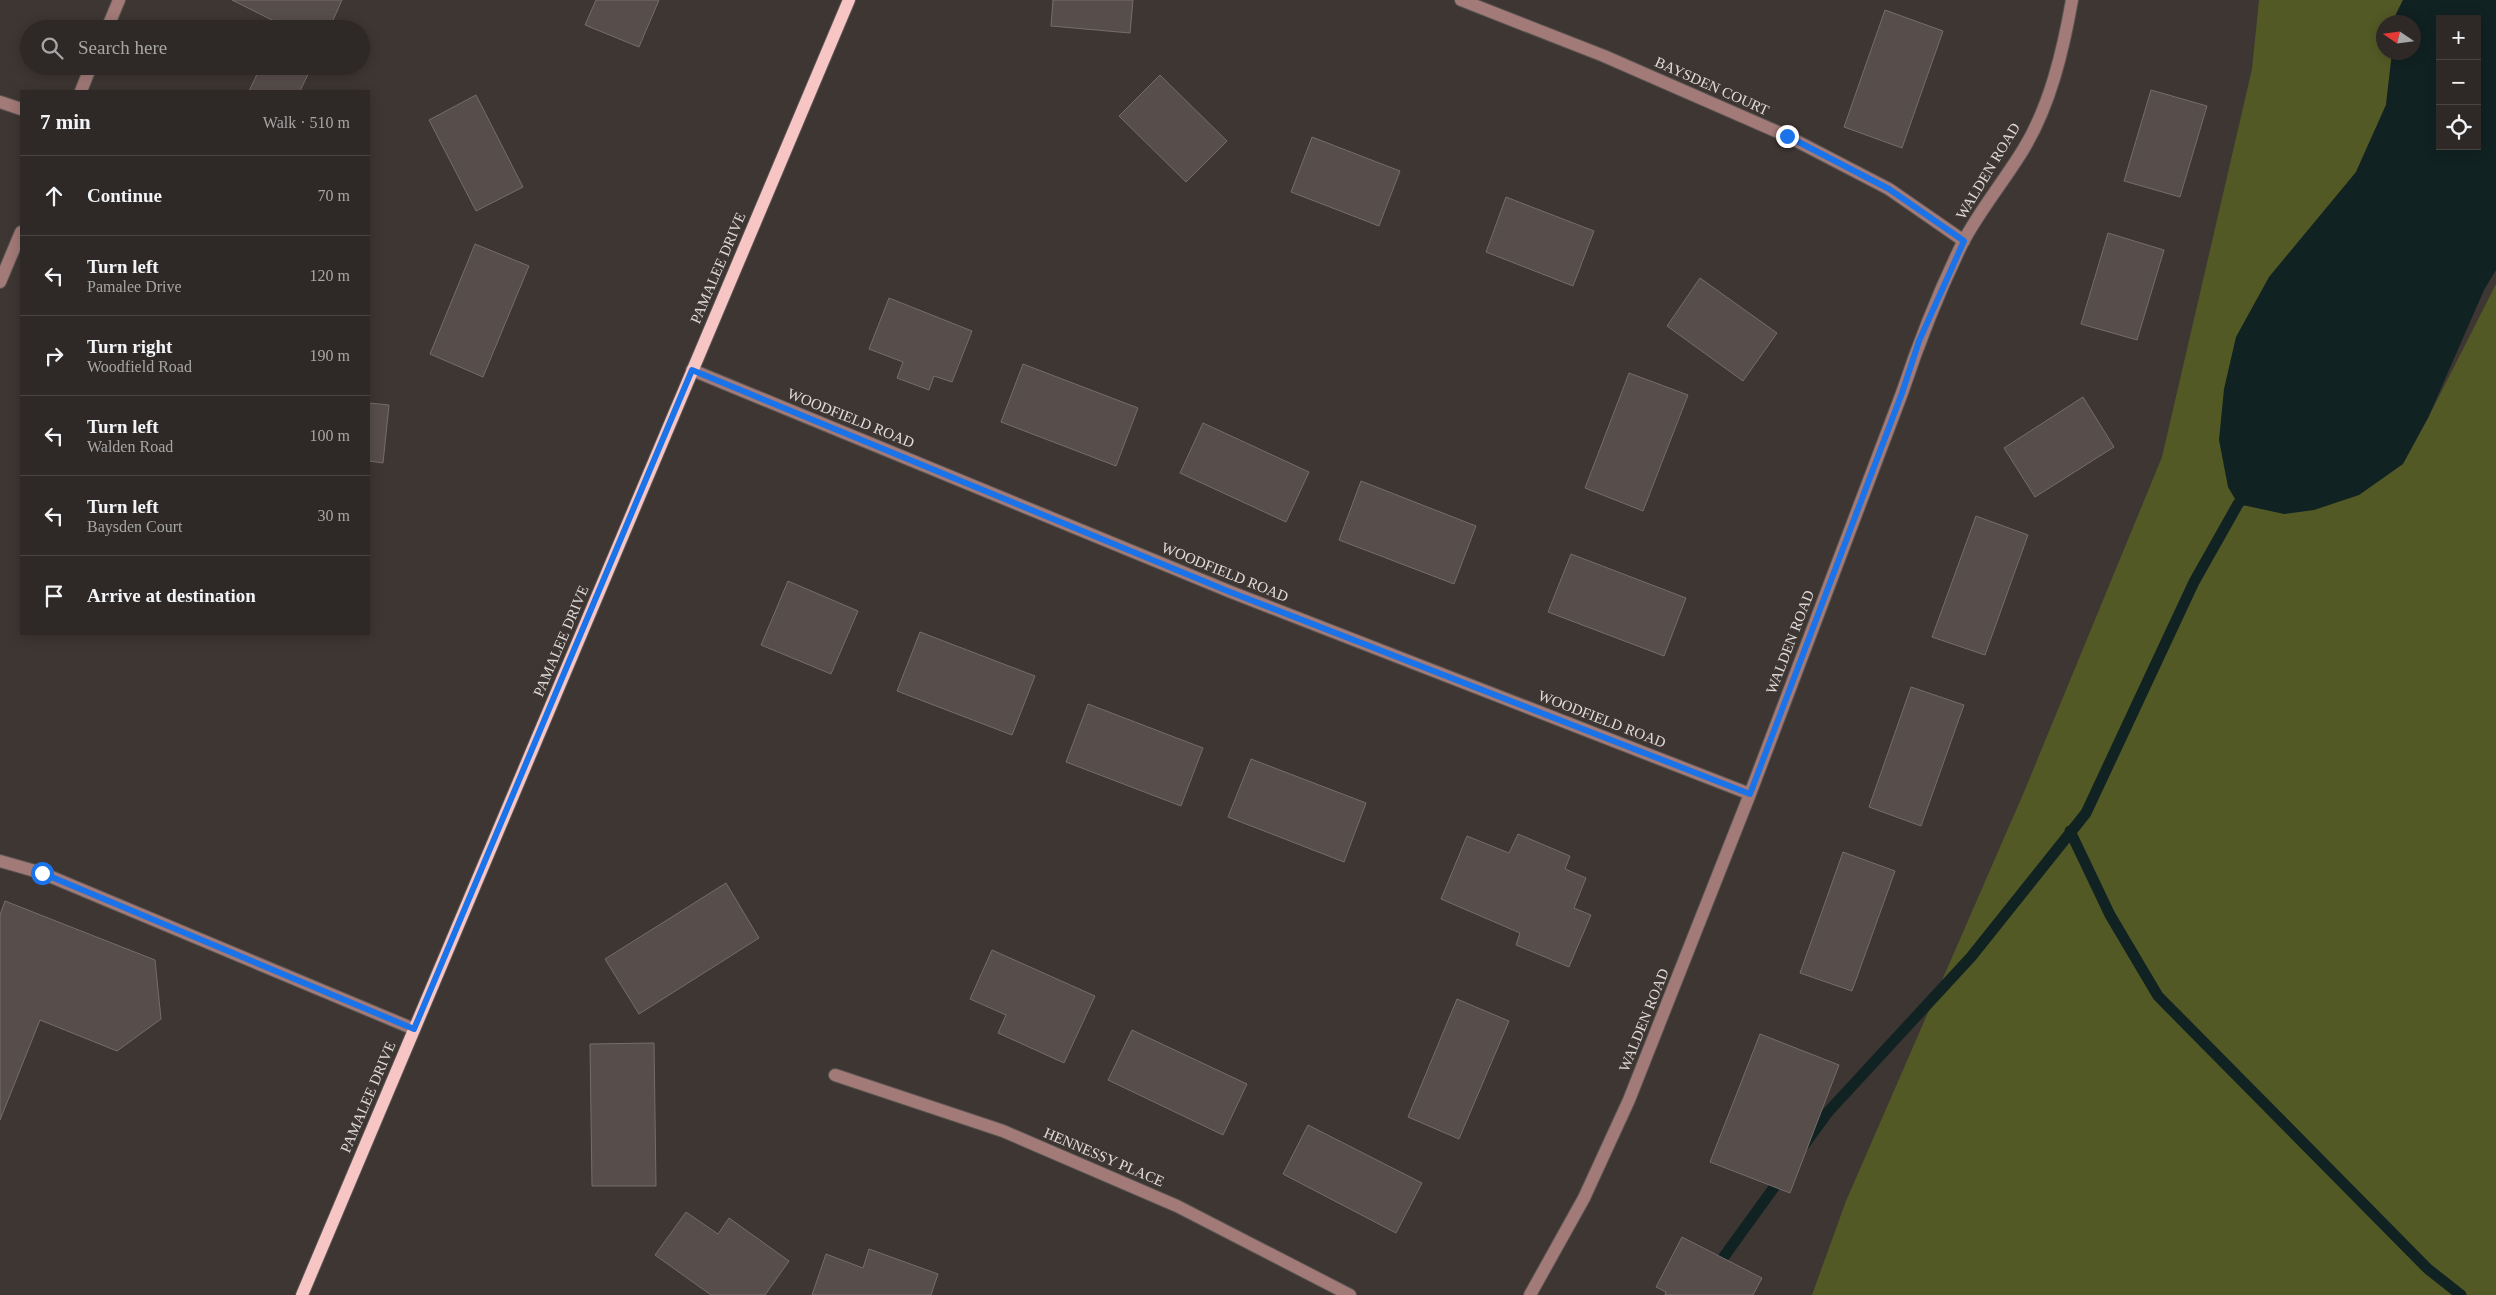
<!DOCTYPE html>
<html lang="en">
<head>
<meta charset="utf-8">
<style>
  body { margin:0; font-family:Georgia,serif; background:#3a3432; color:#f1f3f6 }
  .controls { position:absolute; right:15px; top:15px; display:grid; overflow:hidden; border-radius:0px; box-shadow:0 2px 12px #0003 }
  .controls button { width:45px; height:45px; display:grid; place-items:center; padding:0; border:0; border-bottom:1px solid #494443; background:#2e2826; color:#f1f3f6; font:25px sans-serif }
  .compass { position:absolute; left:2376px; top:15px; width:45px; height:45px; border-radius:50%; background:#2e2826; box-shadow:0 2px 12px #0003; rotate:283deg }
  .stop { position:absolute; width:15px; height:15px; margin:-11px; border:4px solid #1a73e8; border-radius:50%; background:#fff }
  .stop.end { background:#1a73e8; border-color:#fff; box-shadow:0 1px 5px #0008 }
  .list { margin:0; padding:0; list-style:none }
  h2 { display:flex; justify-content:space-between; align-items:center; height:65px; margin:0; padding:0 20px; font-size:21px }
  h2 small { font-size:16px; font-weight:400; color:#a7a6a7 }
  .list li { display:grid; grid-template-columns:32px 1fr auto; gap:15px; align-items:center; box-sizing:border-box; height:80px; padding:0 20px; border-top:1px solid #494443 }
  .list b { display:block; font-size:19px; white-space:nowrap }
  .list p { margin:0; font-size:16px; white-space:nowrap; color:#a7a6a7 }
  .list em { font-size:16px; font-style:normal; color:#a7a6a7 }
  .icon { flex:none; width:28px; height:28px; fill:none; stroke:currentColor; stroke-width:2; stroke-linecap:round; stroke-linejoin:round }
  .map { position:relative; flex:none; width:2496px; height:1295px; overflow:hidden }
  .search { position:absolute; background:#2e2826; box-shadow:0 2px 12px #0003; left:20px; top:20px; width:350px; height:55px; display:flex; align-items:center; gap:12px; box-sizing:border-box; padding:0 18px; border-radius:28px; color:#a7a6a7; font-size:19px }
  .panel { position:absolute; background:#2e2826; box-shadow:0 2px 12px #0003; left:20px; top:90px; width:350px; height:545px; border-radius:0px }
  .map>svg:first-child { display:block }
</style>
</head>
<body>
<div class="map">
<svg width="2496" height="1295" viewBox="0 0 2496 1295">
  <rect width="100%" height="100%" fill="#3d3633"/>
  <!-- green -->
  <path fill="#525925" d="M2259 0H2403L2396 14 2395 22H2384V52L2392 53 2386 105 2356 172 2428 418 2496 284V1295H1812L1846 1201 2024 792 2162 457 2252 69Z"/>
  <!-- water -->
  <path fill="#122" fill-rule="evenodd" d="M2403 0H2496V270L2484 290 2428 418 2403 464 2359 495 2314 510 2284 514 2238 504 2228 487 2219 440 2224 389 2236 337 2269 277 2356 172 2386 105 2392 53 2414 52V22H2395L2396 14ZM2440 19H2477V146H2440Z"/>
  <g fill="none" stroke-linecap="round" stroke-linejoin="round">
    <!-- stream -->
    <path stroke="#122" stroke-width="11" d="M2070 831 2110 915 2158 996 2428 1269 2461 1295
      M1804 1145 1828 1112 1971 957 2086 813 2194 582 2238 504 2249 492
      M1715 1269 1783 1175"/>
  </g>
  <!-- building -->
  <path fill="#574e4c" stroke="#766d6b" d="M232 0H342L329 29H278L280 24Z
    M596 0H659L639 47 585 25Z
    M1053 0H1133L1130 33 1051 26Z
    M1885 10 1943 31 1902 148 1844 127Z
    M261 66H312L300 91H249Z
    M1160 75 1227 141 1186 182 1119 116Z
    M2151 90 2207 106 2180 197 2124 181Z
    M476 95 523 187 476 211 429 120Z
    M1312 137 1400 171 1379 226 1291 192Z
    M1506 197 1594 231 1573 286 1486 252Z
    M2108 233 2164 250 2137 340 2081 324Z
    M475 244 529 266 483 377 430 354Z
    M1700 278 1777 333 1743 381 1667 326Z
    M889 298 972 331 952 382 934 376 929 390 897 378 903 362 869 349Z
    M1023 364 1138 408 1116 466 1001 422Z
    M1629 373 1688 395 1643 511 1585 488Z
    M2083 397 2114 447 2035 497 2004 448Z
    M369 403 389 405 383 463 369 461Z
    M1203 423 1309 472 1286 522 1180 473Z
    M1361 481 1476 526 1454 584 1339 540Z
    M1976 516 2028 535 1985 655 1932 637Z
    M1571 554 1686 598 1664 656 1548 612Z
    M788 581 858 611 831 674 761 645Z
    M920 632 1035 676 1012 735 897 691Z
    M1911 687 1964 705 1921 826 1869 807Z
    M1088 704 1203 748 1181 806 1066 762Z
    M1251 759 1366 803 1344 862 1228 817Z
    M1518 834 1570 856 1565 869 1586 878 1574 908 1591 915 1569 967 1516 945 1520 933 1441 899 1467 836 1509 853Z
    M1843 852 1895 871 1852 991 1800 973Z
    M726 883 759 938 639 1014 605 959Z
    M5 901 155 960 161 1019 117 1051 40 1020 0 1120V915Z
    M992 950 1095 996 1064 1063 998 1033 1006 1015 970 999Z
    M1457 999 1509 1021 1459 1139 1408 1117Z
    M1132 1030 1247 1084 1223 1135 1108 1080Z
    M1760 1034 1839 1065 1790 1193 1710 1162Z
    M654 1043 656 1186H592L590 1044Z
    M1308 1125 1422 1183 1396 1233 1283 1174Z
    M686 1212 718 1234 729 1218 789 1261 765 1295H711L655 1255Z
    M1682 1237 1762 1278 1753 1295H1665L1666 1292 1656 1287Z
    M869 1249 938 1274 931 1295H812L826 1254 863 1268Z"/>
  <g fill="none" stroke-linecap="round" stroke-linejoin="round">
    <!-- minor casing -->
    <g stroke="#5a5451" stroke-width="14">
      <path id="minor" d="M1461 0 1604 56 1787 136 1889 189 1964 241
        M107 29 119 0
        M81 91 91 66
        M0 102 21 109
        M0 282 21 232
        M692 370 1231 592 1750 794
        M0 861 42 873 414 1029
        M835 1075 1003 1131 1177 1206 1350 1295
        M1530 1295 1584 1198 1629 1100 1750 794 1902 393C1919 342 1939 291 1963 242 1980 210 2004 181 2023 150 2050 106 2063 51 2072 0"/>
    </g>
    <!-- major casing -->
    <g stroke="#5a5451" stroke-width="14">
      <path id="major" d="M302 1295 849 0"/>
    </g>
    <!-- minor -->
    <use href="#minor" stroke="#a27a78" stroke-width="12"/>
    <!-- major -->
    <use href="#major" stroke="#f7c5c3" stroke-width="12"/>
  </g>
  <g fill="none" stroke-linecap="round" stroke-linejoin="round">
    <!-- route -->
    <path stroke="#1a73e8" stroke-width="6" d="M42 873 414 1029 692 370 1230 592 1750 794 1902 393 1919 341 1964 241 1889 189 1787 136"/>
  </g>
  <g text-anchor="middle" dominant-baseline="central" stroke-width="5" stroke-linejoin="round" paint-order="stroke">
    <!-- street labels -->
    <g font-size="15" fill="#e0dbd9" stroke="#3d3633">
      <text transform="translate(1712 86) rotate(24)">BAYSDEN COURT</text>
      <text transform="translate(1988 171) rotate(-59)">WALDEN ROAD</text>
      <text transform="translate(718 268) rotate(-67)">PAMALEE DRIVE</text>
      <text transform="translate(851 418) rotate(22)">WOODFIELD ROAD</text>
      <text transform="translate(1225 572) rotate(22)">WOODFIELD ROAD</text>
      <text transform="translate(561 641) rotate(-67)">PAMALEE DRIVE</text>
      <text transform="translate(1790 642) rotate(-69)">WALDEN ROAD</text>
      <text transform="translate(1602 719) rotate(21)">WOODFIELD ROAD</text>
      <text transform="translate(1644 1020) rotate(-68)">WALDEN ROAD</text>
      <text transform="translate(368 1097) rotate(-67)">PAMALEE DRIVE</text>
      <text transform="translate(1104 1157) rotate(23)">HENNESSY PLACE</text>
    </g>
  </g>
</svg>
<div class="controls">
<button>+</button>
<button>−</button>
<button><svg class="icon" aria-label="locate" viewBox="0 0 24 24"><circle cx="12" cy="12" r="6"/><path d="M12 2v4M12 18v4M2 12h4M18 12h4"/></svg></button>
</div>
<svg class="compass" viewBox="-18 -18 36 36"><path d="M0-13l5 13h-10z" fill="#e53935"/><path d="M0 13l5-13h-10z" fill="#a7a6a7"/></svg>
<div class="stop" style="left:42px;top:873px"></div>
<div class="stop end" style="left:1787px;top:136px"></div>
<div class="search"><svg class="icon" aria-label="search" viewBox="0 0 24 24"><circle cx="10" cy="10" r="6"/><path d="M15 15l6 6"/></svg>Search here</div>
<section class="panel">
<h2>7 min<small>Walk · 510 m</small></h2>
<ul class="list">
<li><svg class="icon" aria-label="ahead" viewBox="0 0 24 24"><path d="M12 20V5M6 11l6-6 6 6"/></svg><div><b>Continue</b></div><em>70 m</em></li>
<li><svg class="icon" aria-label="left" viewBox="0 0 24 24"><path d="M17 20v-9H6M10 6l-5 5 5 5"/></svg><div><b>Turn left</b><p>Pamalee Drive</p></div><em>120 m</em></li>
<li><svg class="icon" aria-label="right" viewBox="0 0 24 24"><path d="M7 20v-9h11M14 6l5 5-5 5"/></svg><div><b>Turn right</b><p>Woodfield Road</p></div><em>190 m</em></li>
<li><svg class="icon" aria-label="left" viewBox="0 0 24 24"><path d="M17 20v-9H6M10 6l-5 5 5 5"/></svg><div><b>Turn left</b><p>Walden Road</p></div><em>100 m</em></li>
<li><svg class="icon" aria-label="left" viewBox="0 0 24 24"><path d="M17 20v-9H6M10 6l-5 5 5 5"/></svg><div><b>Turn left</b><p>Baysden Court</p></div><em>30 m</em></li>
<li><svg class="icon" aria-label="arrive" viewBox="0 0 24 24"><path d="M6 21V4h12l-3 4 3 4H6"/></svg><div><b>Arrive at destination</b></div></li>
</ul>
</section>
</div>
</body>
</html>
